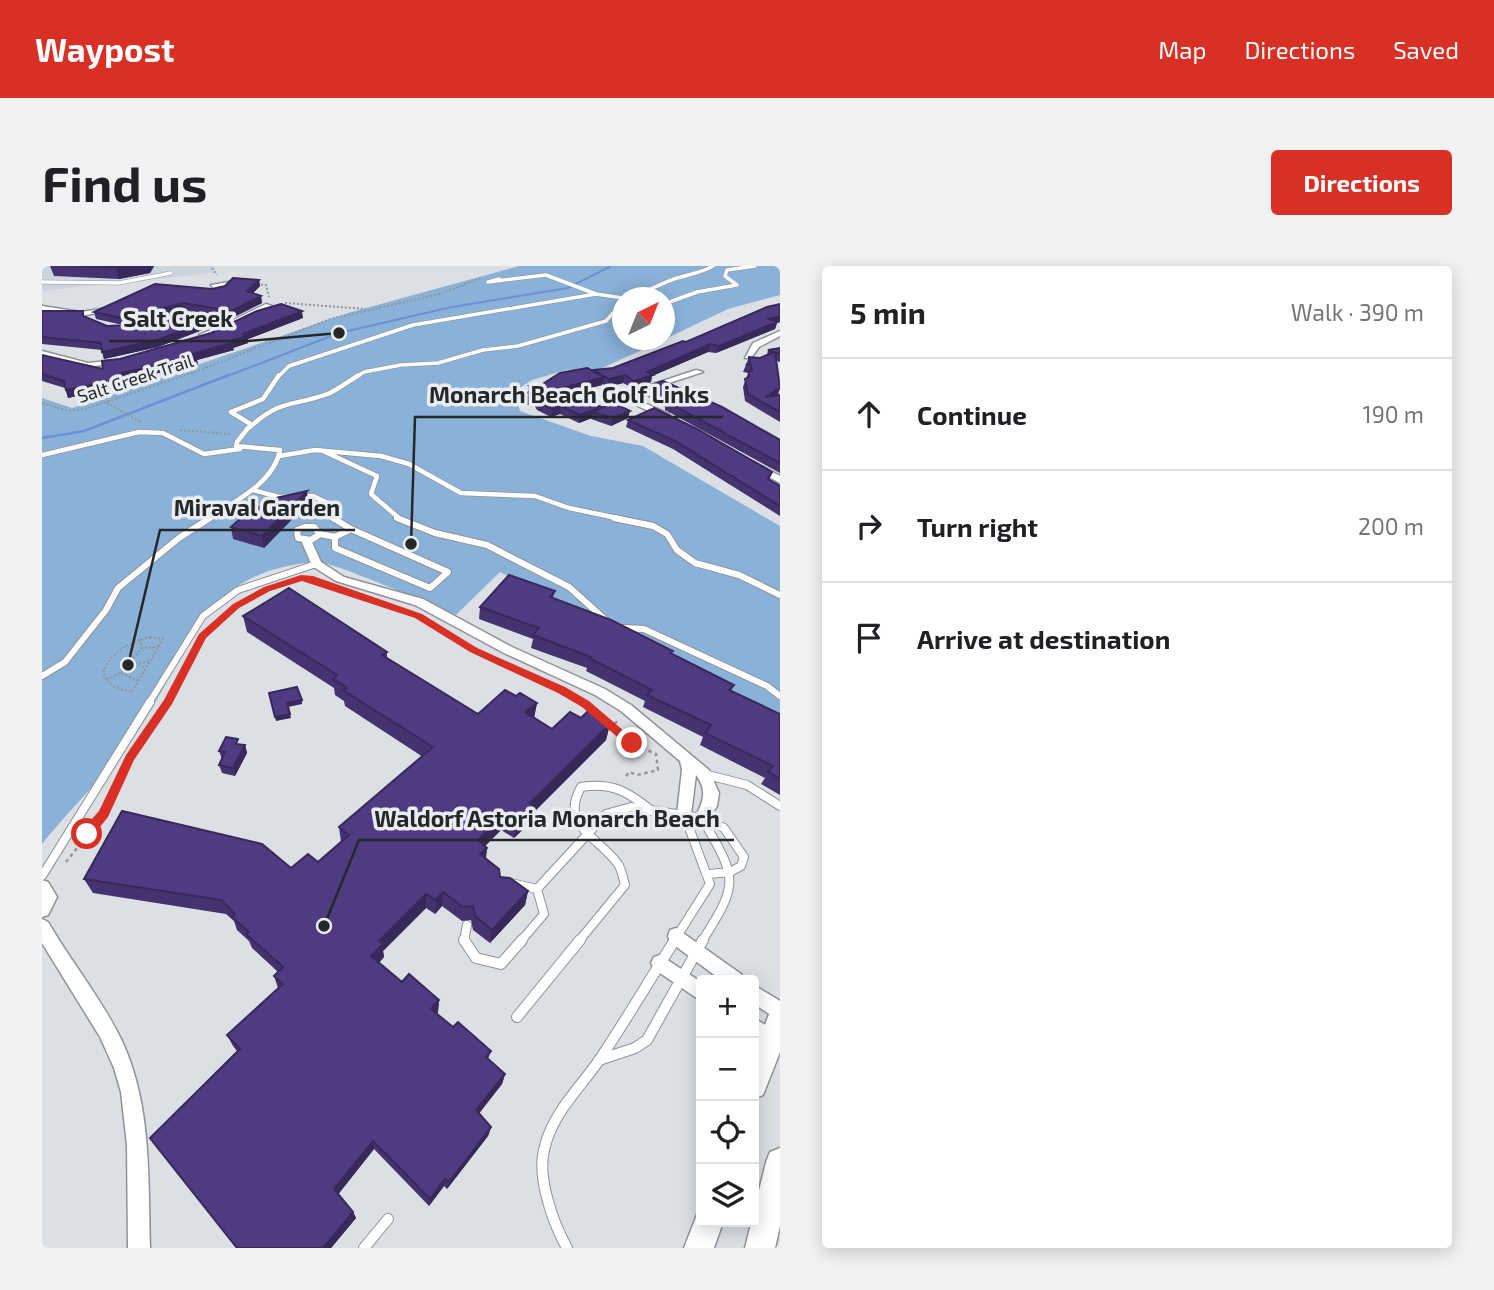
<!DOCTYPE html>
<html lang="en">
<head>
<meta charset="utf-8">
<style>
  body { margin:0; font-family:"Exo 2",sans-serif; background:#f2f2f2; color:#202124 }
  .controls { position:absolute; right:21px; bottom:21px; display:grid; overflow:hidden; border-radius:7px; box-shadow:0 4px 18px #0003 }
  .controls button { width:63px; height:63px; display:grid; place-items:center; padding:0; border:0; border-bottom:2px solid #e0e0e0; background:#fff; color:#202124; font:35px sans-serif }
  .compass { position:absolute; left:570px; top:21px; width:63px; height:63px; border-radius:50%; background:#fff; box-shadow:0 4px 18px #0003; rotate:43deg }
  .stop { position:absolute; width:21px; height:21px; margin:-16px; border:5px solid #d93025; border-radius:50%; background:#fff }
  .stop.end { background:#d93025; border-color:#fff; box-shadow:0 2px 7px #0008 }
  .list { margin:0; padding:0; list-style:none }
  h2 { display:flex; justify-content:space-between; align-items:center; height:91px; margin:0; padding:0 28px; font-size:30px }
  h2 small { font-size:23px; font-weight:400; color:#757577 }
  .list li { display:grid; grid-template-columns:46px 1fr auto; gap:21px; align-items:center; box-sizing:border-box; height:112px; padding:0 28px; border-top:2px solid #e0e0e0 }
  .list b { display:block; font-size:26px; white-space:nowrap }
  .list em { font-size:23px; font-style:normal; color:#757577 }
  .icon { flex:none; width:38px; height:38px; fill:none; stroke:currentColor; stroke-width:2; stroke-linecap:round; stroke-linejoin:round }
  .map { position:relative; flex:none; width:738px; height:982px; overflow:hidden; border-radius:7px }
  header { display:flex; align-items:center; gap:42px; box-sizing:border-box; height:98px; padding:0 35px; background:#d93025; color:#fff }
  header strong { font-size:33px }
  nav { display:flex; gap:38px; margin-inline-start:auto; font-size:24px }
  .intro { display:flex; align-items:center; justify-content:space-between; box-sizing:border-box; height:168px; padding:0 42px }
  h1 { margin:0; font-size:49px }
  .button { padding:18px 32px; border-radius:7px; background:#d93025; color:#fff; font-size:24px; font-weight:700 }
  main { display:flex; gap:42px; padding:0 42px }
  aside { flex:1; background:#fff; border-radius:7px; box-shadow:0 4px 18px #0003 }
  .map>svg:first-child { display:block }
</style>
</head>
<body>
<header>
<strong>Waypost</strong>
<nav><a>Map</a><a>Directions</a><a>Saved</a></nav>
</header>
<div class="intro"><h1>Find us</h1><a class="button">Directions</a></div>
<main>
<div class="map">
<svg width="738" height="982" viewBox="0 0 738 982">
  <rect width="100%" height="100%" fill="#dce0e4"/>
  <!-- built -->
  <path fill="#ccd5df" d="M0 0H174L171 7 0 25Z"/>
  <!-- green -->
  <path fill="#8ab1d8" d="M477 0H738V29L686 43 623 73 622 32H580V74H622L558 103 524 104 490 114 473 125 478 145 549 170 601 180 738 260V456L458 306 414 349C392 340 290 295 275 296 160 304 151 381 99 460 74 499 30 540 0 578V132L30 142 306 47Z"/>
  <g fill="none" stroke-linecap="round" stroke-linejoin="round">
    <!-- stream-far1 -->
    <path stroke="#6891d8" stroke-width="2" d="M183 111 297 67 410 41 526 22 569 0"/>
    <!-- stream -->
    <path stroke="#6891d8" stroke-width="2.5" d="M0 172 42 165 187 109"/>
    <!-- service-far4 casing -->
    <g stroke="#8f9296" stroke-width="4.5">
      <path id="service-far4" d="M457 13 446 16 504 9 554 28 581 32
        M0 16 77 17 129 7
        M583 32C604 27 617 18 635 12 648 8 659 7 671 0
        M622 38 655 26 695 19 683 10 685 4 713 0
        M236 111 247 100 371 59 554 28
        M314 111 322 106 359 99 396 97 441 84 476 80 564 55 571 47 580 45"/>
    </g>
    <!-- service-far3 casing -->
    <g stroke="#8f9296" stroke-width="6">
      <path id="service-far3" d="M210 159 189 146 221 133 237 109
        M207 162C240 131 253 141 288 127 298 122 307 115 317 109
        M281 185 335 210 329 228 358 253
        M0 189 97 166 121 167 162 188 198 183
        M237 190 273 184 339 190 367 198 419 227 493 230 527 242 580 253
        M211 224 237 231 271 230 290 239 291 253
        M166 253C192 236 232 217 238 184L194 180 195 176"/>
    </g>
    <!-- service-far2 casing -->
    <g stroke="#8f9296" stroke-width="8">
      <path id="service-far2" d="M291 252 309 263
        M355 252 393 267 445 279 527 321 567 357
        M572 252 611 260 625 268 635 284 653 297 697 309 738 329
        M263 261H272L278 268 269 274 256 272 255 264Z
        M309 263 406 306 388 322 293 282V271Z
        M278 268 293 271
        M582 362 602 363 725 420 738 430
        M0 410 23 396 64 344 76 322 137 272 168 252
        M107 437 161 350 196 324 274 298"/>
    </g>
    <!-- service-far1 casing -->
    <g stroke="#8f9296" stroke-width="10">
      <path id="service-far1" d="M662 508 705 519 738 540
        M0 610 108 436
        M469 617 495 623
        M495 623 564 548 589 541 660 552 682 562 702 591 699 600 688 606 667 608
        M422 675 425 659
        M479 675 502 648 495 623
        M537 675 583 619C581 612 580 604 576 598 557 571 517 560 539 521 571 516 586 526 610 545
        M632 675 668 618 642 548
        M660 675C698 616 695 613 660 552"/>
    </g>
    <!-- service casing -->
    <g stroke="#8f9296" stroke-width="12">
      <path id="service" d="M422 674 434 692 459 698 480 674
        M475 751 538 674
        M557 794 593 782 605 774 661 674
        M322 982 346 953
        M525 982C511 957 495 912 502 884 510 847 538 822 558 793 584 754 608 713 633 674"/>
    </g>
    <!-- minor casing -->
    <g stroke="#8f9296" stroke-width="3">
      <path id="minor" d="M187 16 190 21 175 26 169 19Z
        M224 38 238 43 215 49 160 73 157 69 183 58 154 50 129 52 126 50 154 46 189 55Z
        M0 40 39 46 72 41 75 43 39 50 0 44Z
        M738 65V70L717 81 709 92H703L711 77Z
        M0 85 46 97 77 94 81 96 46 101 0 89Z
        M654 104 661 106 587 130 627 148V152H621L575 130Z
        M712 196 738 210V217L709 201V197Z
        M264 271 269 274 279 296 302 311 381 333 470 381 563 423 589 439 667 504 677 527 675 540 665 556 660 558 655 556 653 552C661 536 666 525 654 509L649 548 647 552 642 554 637 552 635 548 640 504 638 495 579 445 553 429 462 387 373 339 294 315 270 300 259 274Z
        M0 614 6 616 15 631 6 649 0 651Z
        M0 653 6 656C29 696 60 733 80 775 110 840 106 912 108 982H86L85 879 79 826 72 802 58 771 0 677Z
        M634 662 699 708 702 714H679L628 676 626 670 628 664Z
        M618 689 659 716V735L612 703 609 697 612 691Z
        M712 719 738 735V755L712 738Z
        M712 752 738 768V784L734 785 712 772Z"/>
    </g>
    <!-- secondary casing -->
    <g stroke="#8f9296" stroke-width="3">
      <path id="secondary" d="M738 740V786L721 829 712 833V787L729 743Z
        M738 882V960L733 982H703L724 896 728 886Z
        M659 944V956H681L672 982H642L656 946Z"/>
    </g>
    <!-- path-far1 -->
    <path stroke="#939698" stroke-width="2" stroke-dasharray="2 2" stroke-linecap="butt" d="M170 2 175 9
      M215 18 224 19 227 31
      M243 37 324 43
      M0 137 27 145 43 143 153 106 288 53 398 28 439 12
      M65 137 98 156
      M138 164 188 168
      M267 312 283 319
      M166 364 176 354
      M409 369 539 437
      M108 371 121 373 90 426C77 423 66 421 61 407 68 385 88 377 108 371Z
      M98 373 100 382 116 381
      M89 395 103 402
      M97 397 109 395
      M78 407 100 382
      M65 413 78 407 97 415
      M126 437 152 388"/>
    <!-- path -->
    <path stroke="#939698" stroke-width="2.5" stroke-dasharray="3.5 3.5" stroke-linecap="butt" d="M536 436 560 454
      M565 459 590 477 614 488 616 504 595 509 587 506 583 512
      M566 460 579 454
      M98 478 127 436
      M24 596 62 548 85 498"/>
    <!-- service-far4 -->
    <use href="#service-far4" stroke="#fff" stroke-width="3.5"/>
    <!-- service-far3 -->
    <use href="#service-far3" stroke="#fff" stroke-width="4.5"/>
    <!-- service-far2 -->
    <use href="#service-far2" stroke="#fff" stroke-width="6"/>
    <!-- service-far1 -->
    <use href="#service-far1" stroke="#fff" stroke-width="8"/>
    <!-- service -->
    <use href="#service" stroke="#fff" stroke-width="10"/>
    <!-- minor -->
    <use href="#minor" fill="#fff" fill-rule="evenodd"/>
    <!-- secondary -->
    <use href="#secondary" fill="#fff" fill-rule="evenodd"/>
    <!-- service-bridge casing -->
    <g stroke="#8f9296" stroke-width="6" stroke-linecap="butt">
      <path id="service-bridge" d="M195 176 206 162"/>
    </g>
    <!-- service-bridge -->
    <use href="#service-bridge" stroke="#fff" stroke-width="4.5"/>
  </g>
  <!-- wall -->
  <path fill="#453370" d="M8 0H112L108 7 77 13 12 10Z
    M217 14 218 20 211 27 219 30 220 37 190 52 142 44 81 59 54 53 52 46Z
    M0 45 42 51 65 60 176 58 116 81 62 93 60 84 0 78Z
    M261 52 206 73V77L191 82 192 84 155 94 156 99 91 112 93 117 26 132 23 122 0 115V89L61 103Z
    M735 57 733 63 674 87 666 86 610 110 609 116 591 122 581 117 566 121 560 118V119L529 127 559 141V142L586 152 569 160 549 153 550 152 537 157 518 148 509 151 495 144 491 137 482 140 481 137 482 129 486 127 487 120 499 119 551 105 552 104 571 102 644 76Z
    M738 82V96L735 95 736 129 734 130 738 129V156L703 135 701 121 706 107 701 106 707 91 718 92 725 89 726 84Z
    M603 121 738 174V207L623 144V141L601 128Z
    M586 154 730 206 727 214 738 220V250L631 183 584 161Z
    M266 237 222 282 191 273 189 261 213 245Z
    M247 322 345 386V392L436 448 463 424 474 430 478 427 495 437 492 451 510 463 528 446 539 452 546 445 568 458 564 474 492 546 490 555 472 572 459 564 443 580 445 582 444 593 457 603 458 611 468 612 486 625 483 639 448 677 431 664 429 654 420 655 400 640 393 648 384 642 341 685 342 691 337 697 360 716 367 708 397 734 396 746 395 748 411 761 416 756 449 785 446 793 463 808 460 818 437 847 449 861 446 870 405 923 402 920 387 940 332 883 296 928 311 946 314 952 289 982H195L108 872 195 785 191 780 185 769 236 722 232 710 236 706 210 682 207 675 195 664 192 655 184 648 51 627 42 613 80 545 220 578 249 602 266 588 276 596 299 576 297 561 381 491 303 440 302 435 293 429 292 422 205 366 201 350Z
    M513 325 511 332 630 388 692 419 689 425 738 448V529L719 518 723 512 658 479 661 471 601 441 603 435 544 405 545 402 489 382 491 373 437 353 438 341Z
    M198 479H203L205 487 193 510 180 507 177 499 180 493 177 485Z"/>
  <!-- shaded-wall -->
  <path fill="#38295b" d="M80 0H112L108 7 77 13 74 1Z
    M217 14 218 20 206 32 205 25Z
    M219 30 220 37 190 52 189 45Z
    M141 37 142 44 81 59 79 52Z
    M260 45 261 52 206 73V77L191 82 192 84 155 94 156 99 91 112 93 117 26 132 24 124 79 107 150 88 188 75 201 68Z
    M738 50V56L735 57 733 63 674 87 677 80 727 53Z
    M175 52 176 58 116 81 62 93 60 86Z
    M668 78 666 86 610 110 609 116 591 122 592 115 605 106Z
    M583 109 581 117 566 121 567 113Z
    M562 111 560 119 518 130 520 122Z
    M738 122 736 129 722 137 723 131Z
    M492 130 491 137 482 140 483 132Z
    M519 140 518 148 509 151 510 143Z
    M559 141 558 148 551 146 550 152 537 157 538 149Z
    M588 145 586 152 569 160 571 152Z
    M265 225 266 237 222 282 220 270Z
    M260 434V438L246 441 245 437Z
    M495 437 492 452 483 446Z
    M248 448 249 452 234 455 233 451Z
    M568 458 564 474 492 546 490 555 472 572 475 557 488 537Z
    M203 479 205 487 193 510 191 502Z
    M461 549 459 564 434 589 436 574Z
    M445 582 443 596 438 588Z
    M486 625 483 639 448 677 450 664Z
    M401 626 400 640 393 648 394 634Z
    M384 628V642L341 685 342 691 330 703 329 690 337 675Z
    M397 734 396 746 389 755V743Z
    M463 808 460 818 432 854 434 844Z
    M449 861 446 870 405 923 407 916Z
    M331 875 332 883 295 930 292 923Z
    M403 913 402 920 387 940 388 933Z
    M311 946 314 952 289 982H281Z"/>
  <!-- building -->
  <path fill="#503b82" stroke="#38295b" stroke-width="2" d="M37 0H80L74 1Z
    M191 12 217 14 205 25 219 30 189 45 141 37 79 52 52 46 113 18 170 23 183 20Z
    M239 38 260 45 201 68 205 70 188 75 190 77 150 88 154 92 79 107 91 110 24 124 22 115 0 108V89L61 103 60 95 78 93 169 67 215 45Z
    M738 38V50L727 53 735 56 677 80 668 78 605 106 611 109 592 115 583 109 567 113 552 104 571 102 641 75 644 76 725 41Z
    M0 45H41V50L65 60 88 59 134 47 175 52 115 74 60 86 59 77 0 71Z
    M738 82V88L733 86 738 122 723 131 738 129V146L706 128 703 113 707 111V105H710L709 99H704L708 97 707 91 718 92 732 86 726 84Z
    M545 102 562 111 520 122 559 141 538 149 519 140 510 143 496 137 492 130 483 132 482 129 490 124 487 120 499 119 518 107Z
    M621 115 680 141 738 174V197L625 136 628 135 603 121Z
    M571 137 588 145 571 152 551 146Z
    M612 142 655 163 730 206 726 213 738 220V240L633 175 586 154Z
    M265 225 220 270 189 261 208 244 213 245 225 234Z
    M467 309 513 325 508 331 569 354 631 385 628 387 692 419 687 424 738 448V513L726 506 731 500 663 467 669 459 605 429 610 424 547 392 549 391 491 369 497 362 438 341Z
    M247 322 345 386 340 389 436 448 463 424 474 430 478 427 495 437 483 446 510 463 528 446 539 452 546 445 568 458 488 537 493 540 475 557 461 549 436 574 445 582 438 588 457 603 458 611 468 612 486 625 450 664 433 650 431 640 421 641 401 626 394 634 384 628 337 675 341 678 329 690 360 716 367 708 397 734 389 743 411 761 416 756 449 785 444 791 463 808 434 844 449 861 407 916 403 913 388 933 331 875 292 923 311 946 281 982H195L108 872 198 783 185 769 241 718 232 710 241 701 204 668 207 666 190 651 193 648 179 634 42 613 80 545 220 578 249 602 266 588 276 596 307 569 297 561 391 481 301 424 305 422 291 413 295 409 201 350Z
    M255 421 260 434 245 437 248 448 233 451 227 427Z
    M184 471 196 473 194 478 203 479 191 502 177 499 183 486 177 485Z"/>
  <!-- route -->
  <path fill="#d93025" d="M259 309 271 310 380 348 435 382 523 421 547 435 596 477 586 480 540 441 516 427 428 386 373 352 260 315 228 325 197 342 164 372 130 438 92 494 66 551 49 572H40V564L57 545 84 489 122 434 157 368 191 338 222 321Z"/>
  <g text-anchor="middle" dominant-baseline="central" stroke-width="7" stroke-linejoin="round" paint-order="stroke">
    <!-- far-street labels -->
    <g font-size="18" fill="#262728" stroke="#e9edf1">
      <text transform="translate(93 112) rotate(-18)">Salt Creek Trail</text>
    </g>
  </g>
  <!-- callouts -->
  <path fill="none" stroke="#262728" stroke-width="2.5" d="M297 67L206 75H67M369 278L373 151H681M86 399L118 264H313M282 660L317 574H692"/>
  <g fill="#262728" stroke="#e9edf1" stroke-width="2.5">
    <circle cx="297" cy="67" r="7"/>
    <circle cx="369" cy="278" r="7"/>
    <circle cx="86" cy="399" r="7"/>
    <circle cx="282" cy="660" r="7"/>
  </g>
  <g font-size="23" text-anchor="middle" font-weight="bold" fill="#262728" stroke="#e9edf1" stroke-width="7" stroke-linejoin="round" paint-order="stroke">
    <text x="136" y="61">Salt Creek</text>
    <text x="527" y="137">Monarch Beach Golf Links</text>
    <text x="215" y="250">Miraval Garden</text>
    <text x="505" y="561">Waldorf Astoria Monarch Beach</text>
  </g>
</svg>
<div class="controls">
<button>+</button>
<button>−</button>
<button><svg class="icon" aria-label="locate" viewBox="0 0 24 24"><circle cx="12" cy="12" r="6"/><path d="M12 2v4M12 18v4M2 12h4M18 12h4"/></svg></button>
<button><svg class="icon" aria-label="layers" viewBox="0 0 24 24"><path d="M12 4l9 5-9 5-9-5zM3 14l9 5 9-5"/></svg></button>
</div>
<svg class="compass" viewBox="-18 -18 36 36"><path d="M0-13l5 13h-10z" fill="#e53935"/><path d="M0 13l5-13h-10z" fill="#757577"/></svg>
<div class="stop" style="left:45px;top:568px"></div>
<div class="stop end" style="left:590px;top:477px"></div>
</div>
<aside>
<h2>5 min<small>Walk · 390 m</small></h2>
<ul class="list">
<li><svg class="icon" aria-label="ahead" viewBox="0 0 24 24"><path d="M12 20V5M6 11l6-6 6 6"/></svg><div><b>Continue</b></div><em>190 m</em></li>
<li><svg class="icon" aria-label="right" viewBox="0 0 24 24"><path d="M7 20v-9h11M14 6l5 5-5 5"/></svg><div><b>Turn right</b></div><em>200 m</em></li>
<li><svg class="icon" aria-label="arrive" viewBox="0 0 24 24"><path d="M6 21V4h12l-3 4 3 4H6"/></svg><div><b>Arrive at destination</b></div></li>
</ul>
</aside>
</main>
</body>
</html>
